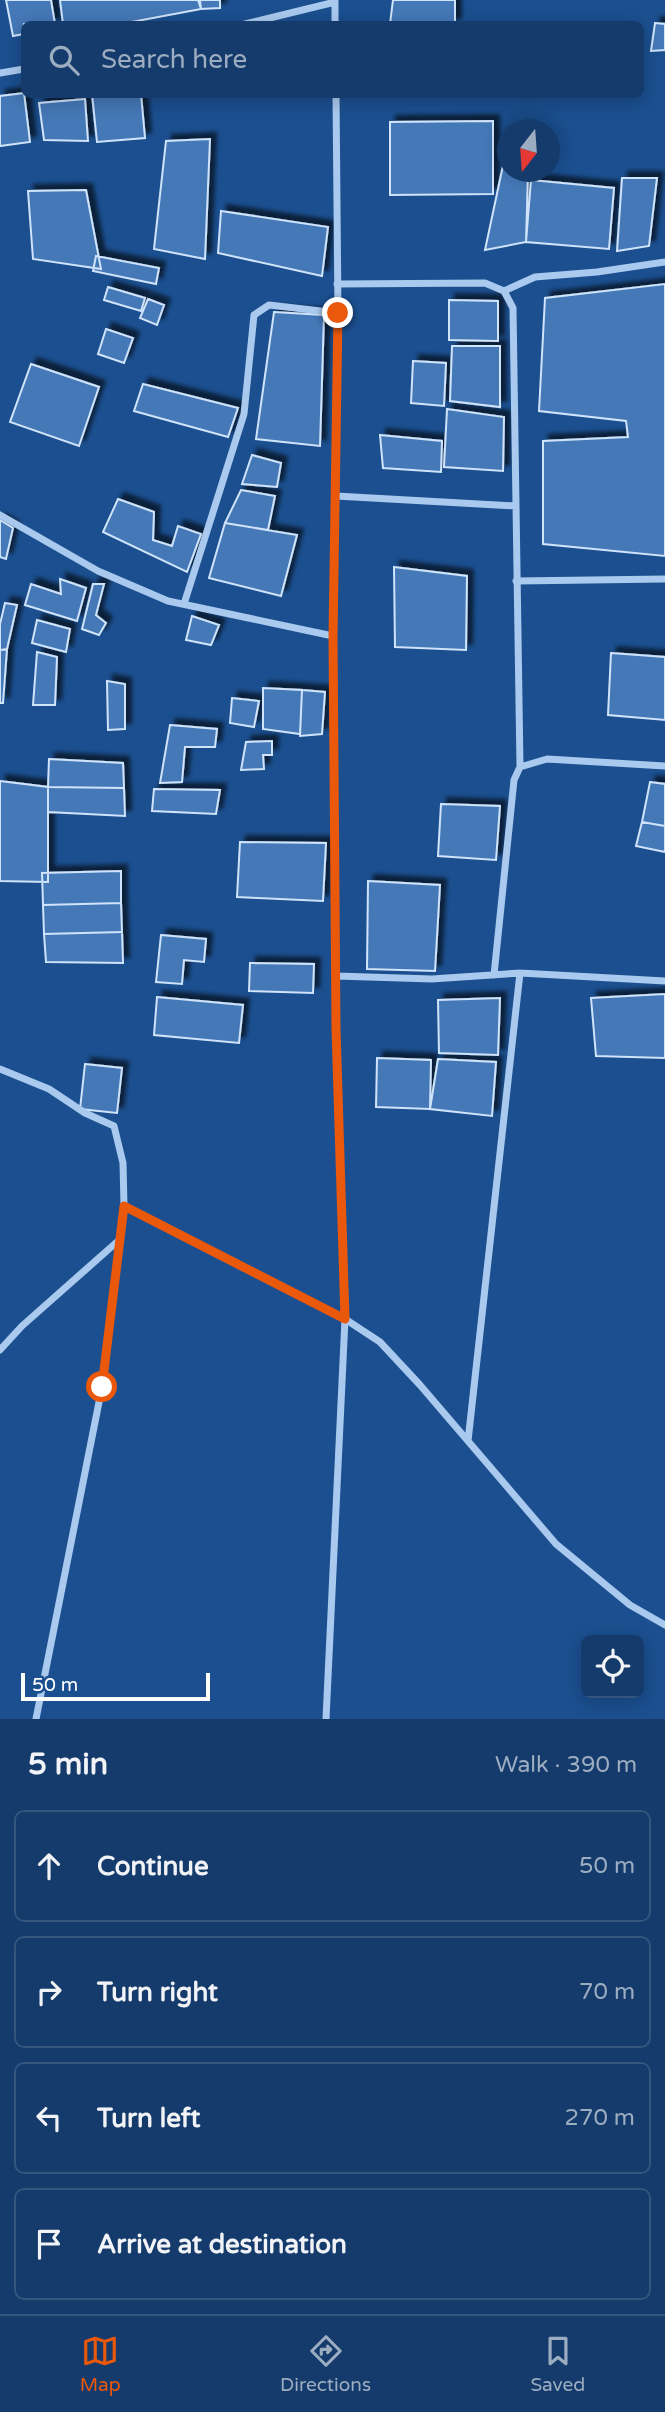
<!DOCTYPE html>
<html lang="en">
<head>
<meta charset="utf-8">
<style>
  body { margin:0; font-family:"Varela Round",sans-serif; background:#1d4271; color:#f1f3f6 }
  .controls { position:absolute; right:21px; bottom:21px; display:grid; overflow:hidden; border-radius:10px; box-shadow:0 4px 18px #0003 }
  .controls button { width:63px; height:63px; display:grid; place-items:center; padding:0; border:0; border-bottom:2px solid #33557e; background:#143b6b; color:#f1f3f6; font:35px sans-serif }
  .compass { position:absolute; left:497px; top:119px; width:63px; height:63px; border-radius:50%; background:#143b6b; box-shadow:0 4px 18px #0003; rotate:197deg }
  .scale { position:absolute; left:21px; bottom:18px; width:189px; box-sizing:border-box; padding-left:7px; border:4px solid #fff; border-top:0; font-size:19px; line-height:24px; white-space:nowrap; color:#fff; -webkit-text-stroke:5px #1b4f8f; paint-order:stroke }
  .stop { position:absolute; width:21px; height:21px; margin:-16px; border:5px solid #ea580c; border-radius:50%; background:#fff }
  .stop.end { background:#ea580c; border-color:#fff; box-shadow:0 2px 7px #0008 }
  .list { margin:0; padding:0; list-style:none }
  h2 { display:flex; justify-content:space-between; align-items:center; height:91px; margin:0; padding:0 28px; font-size:30px }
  h2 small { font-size:23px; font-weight:400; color:#9dadc1 }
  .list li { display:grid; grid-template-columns:46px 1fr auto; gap:21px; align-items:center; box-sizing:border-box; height:112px; margin:0 14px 14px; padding:0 14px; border:2px solid #33557e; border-radius:10px }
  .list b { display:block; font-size:26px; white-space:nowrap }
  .list em { font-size:23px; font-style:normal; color:#9dadc1 }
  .icon { flex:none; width:38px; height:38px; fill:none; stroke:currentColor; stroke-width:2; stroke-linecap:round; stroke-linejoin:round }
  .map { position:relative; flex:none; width:665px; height:1719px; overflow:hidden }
  .search { position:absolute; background:#143b6b; box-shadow:0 4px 18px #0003; left:21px; right:21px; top:21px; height:77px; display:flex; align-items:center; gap:18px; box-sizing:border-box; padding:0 24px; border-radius:10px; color:#9dadc1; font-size:26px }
  .sheet { height:595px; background:#143b6b }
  nav { display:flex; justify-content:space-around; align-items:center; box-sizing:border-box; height:98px; border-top:2px solid #33557e; background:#143b6b; font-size:19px; color:#9dadc1 }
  nav a { display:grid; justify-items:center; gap:4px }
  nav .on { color:#ea580c }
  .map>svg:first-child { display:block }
</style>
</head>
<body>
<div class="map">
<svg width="665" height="1719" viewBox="0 0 665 1719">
  <defs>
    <filter id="shadow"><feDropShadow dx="6" dy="-6" stdDeviation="2" flood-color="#0009"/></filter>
  </defs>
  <rect width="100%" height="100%" fill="#1b4f8f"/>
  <!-- building -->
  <path fill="#4478b7" stroke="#cfe3fa" stroke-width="2" filter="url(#shadow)" d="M6 0H51L55 24H24V34L13 36Z
    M60 0H198L201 9 121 24H63Z
    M200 0H220V8L201 9Z
    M393 0H455V24H390Z
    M655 23 665 24V50L651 51Z
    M24 93 30 142 0 146V96Z
    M92 94H141L145 138 97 142Z
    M85 99 88 141 44 140 39 103Z
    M493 121V194L390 195V122Z
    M210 139 205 259 154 249 166 141Z
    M505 156H508V172H528L526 242 485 250Z
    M622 178H657L649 246 617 251Z
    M531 180 614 188 609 249 526 242Z
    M86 190 101 269 33 259 28 191Z
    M221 211 328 227 322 276 218 253Z
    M96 256 159 268 156 284 93 271Z
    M665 284V556L543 544V441L628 437 626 421 539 411 545 298Z
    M108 287 145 298 141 311 104 300Z
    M148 299 164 305 157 325 140 318Z
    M449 300 498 301V341L449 340Z
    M274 312 324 315 320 446 256 439Z
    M106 329 133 338 124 363 98 354Z
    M452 346H500V407L450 401Z
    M413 361 446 363 444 406 411 403Z
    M31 364 99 387 79 446 10 422Z
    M143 384 238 408 228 437 134 411Z
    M447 409 504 417 503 471 444 467Z
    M380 435 442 441 441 472 383 468Z
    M252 455 281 463 277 487 242 484Z
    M241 490 275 496 268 530 225 523Z
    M118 499 154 512 153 540 172 546 178 526 201 534 187 572 103 532Z
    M0 520 13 528 6 559 0 557Z
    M225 523 297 535 281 596 209 578Z
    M394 567 467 576 466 650 395 647Z
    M60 579 86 588 77 621 25 605 31 584 61 594Z
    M93 584H104L96 615 106 623 99 635 82 629Z
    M5 603 17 605 7 649 0 650V624Z
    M192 616 219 625 211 645 186 640Z
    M37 620 70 629 66 652 32 643Z
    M7 649 3 703H0V650Z
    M37 652 57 657 55 705H33Z
    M611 653 665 657V720L608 715Z
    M107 681 125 684V729L108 730Z
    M263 688 302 690 300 734 263 729Z
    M302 690 325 692 322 734 300 736Z
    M232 698 259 701 254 727 230 723Z
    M170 725 217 729 215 747H185L182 782 160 783Z
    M272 741V755H263L264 769 241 770 246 742Z
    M49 759 123 763 124 788 48 787Z
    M0 781 48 787V882L0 881Z
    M650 782 665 784V826L642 822Z
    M48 787 124 788 125 816 48 812Z
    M154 789 220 790 216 814 152 811Z
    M441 804 500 806 496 860 438 856Z
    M642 822 665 826V852L636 846Z
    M240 842 326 843 323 901 237 897Z
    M121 871V903L43 905 42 873Z
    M368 881 440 885 435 971 367 969Z
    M121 903 122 932 44 934 43 905Z
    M122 932 123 963 46 962 44 934Z
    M161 935 206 939 204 962 184 960 182 984 156 982Z
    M250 963 314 964 313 993 249 991Z
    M665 994V1058L596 1056 591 998Z
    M157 997 243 1005 239 1043 154 1035Z
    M500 998 498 1055 439 1053 438 1000Z
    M377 1058 431 1060 430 1109 376 1107Z
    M438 1059 496 1062 492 1116 430 1109Z
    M85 1064 122 1068 117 1113 80 1109Z"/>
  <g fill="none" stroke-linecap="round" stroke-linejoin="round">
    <!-- street -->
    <path stroke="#a9c9ee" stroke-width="7" d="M335 1V24
      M245 24 335 2
      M0 73 24 69
      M337 284 485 283 504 291 513 308 520 767 514 780 494 975
      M504 291 535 277 597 272 665 262
      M336 496 516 506
      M0 515 98 571 168 601 333 636
      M516 581 665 579
      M184 604 244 414 254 315 269 305 338 313
      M520 767 547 759 665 766
      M336 976 432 979 520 973 665 981
      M0 1069 49 1089 85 1113 114 1126 123 1163 124 1206 102 1387 36 1719
      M124 1206 345 1319 380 1342 420 1385 556 1544 630 1605 665 1625
      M0 1350 22 1326 118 1241
      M468 1441 520 973
      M326 1719 345 1319 336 1029 333 636 338 313 336 94"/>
  </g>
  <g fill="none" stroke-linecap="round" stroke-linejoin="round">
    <!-- route -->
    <path stroke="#ea580c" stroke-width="9" d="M102 1387 124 1206 345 1319 336 1029 333 636 338 313"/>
  </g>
</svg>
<div class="controls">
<button><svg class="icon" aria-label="locate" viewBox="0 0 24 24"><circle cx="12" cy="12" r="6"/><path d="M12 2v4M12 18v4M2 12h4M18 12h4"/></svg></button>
</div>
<svg class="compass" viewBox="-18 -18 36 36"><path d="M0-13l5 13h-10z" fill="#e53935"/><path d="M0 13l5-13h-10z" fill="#9dadc1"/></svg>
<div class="scale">50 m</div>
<div class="stop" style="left:102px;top:1387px"></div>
<div class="stop end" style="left:338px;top:313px"></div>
<div class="search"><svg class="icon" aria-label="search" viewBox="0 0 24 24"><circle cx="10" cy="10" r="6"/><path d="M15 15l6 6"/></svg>Search here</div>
</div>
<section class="sheet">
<h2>5 min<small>Walk · 390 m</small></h2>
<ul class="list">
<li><svg class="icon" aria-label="ahead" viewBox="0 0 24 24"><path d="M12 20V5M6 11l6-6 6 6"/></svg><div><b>Continue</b></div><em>50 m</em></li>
<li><svg class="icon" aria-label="right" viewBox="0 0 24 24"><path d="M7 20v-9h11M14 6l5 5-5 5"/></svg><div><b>Turn right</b></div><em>70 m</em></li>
<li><svg class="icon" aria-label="left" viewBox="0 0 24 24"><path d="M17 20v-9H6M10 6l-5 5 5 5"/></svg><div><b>Turn left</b></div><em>270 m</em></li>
<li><svg class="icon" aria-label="arrive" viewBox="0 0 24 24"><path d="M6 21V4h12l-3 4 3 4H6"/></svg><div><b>Arrive at destination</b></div></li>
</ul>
</section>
<nav>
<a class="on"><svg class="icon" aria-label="map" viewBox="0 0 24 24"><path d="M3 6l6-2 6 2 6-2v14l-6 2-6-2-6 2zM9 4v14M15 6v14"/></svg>Map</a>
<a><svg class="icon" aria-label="directions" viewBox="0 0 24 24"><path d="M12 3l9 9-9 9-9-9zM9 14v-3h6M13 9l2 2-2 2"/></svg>Directions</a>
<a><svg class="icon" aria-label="saved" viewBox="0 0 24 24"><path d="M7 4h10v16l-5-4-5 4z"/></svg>Saved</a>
</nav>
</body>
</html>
